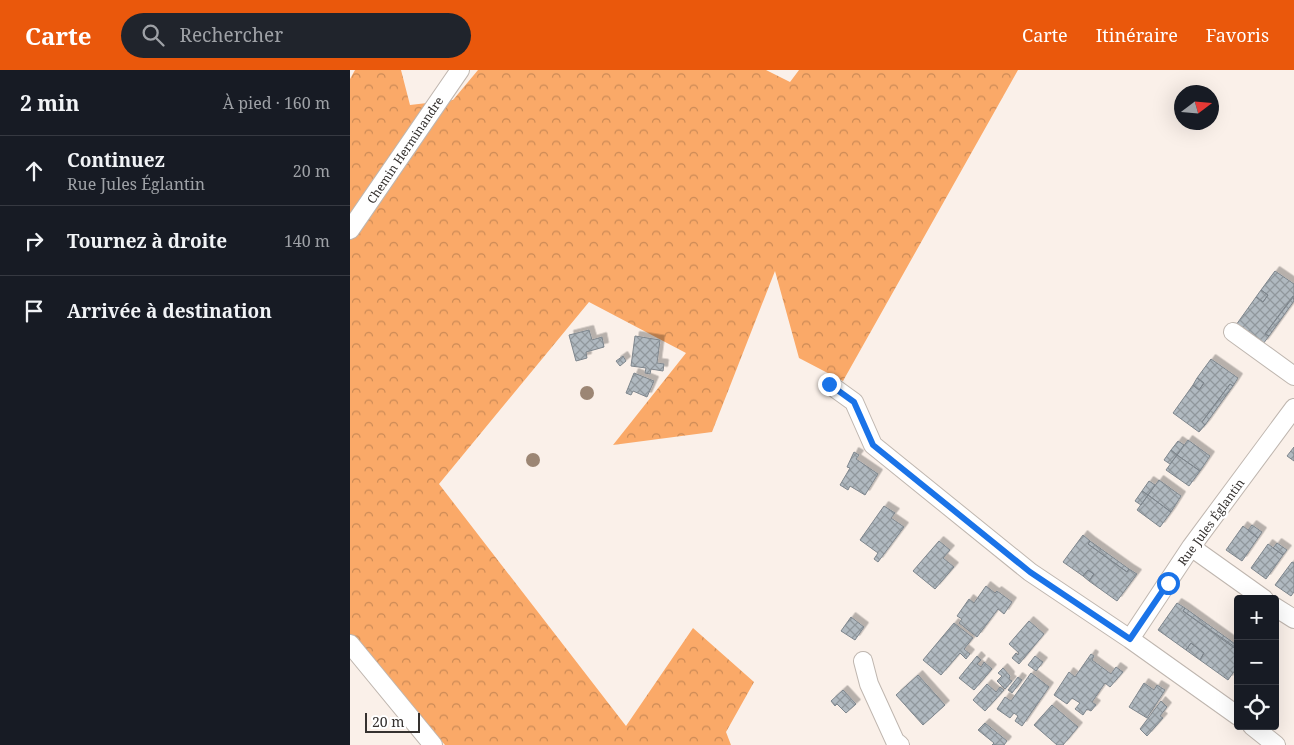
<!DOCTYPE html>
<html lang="fr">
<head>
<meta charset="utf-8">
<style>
  body { margin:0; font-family:"Noto Serif",serif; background:#20242c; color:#f1f3f6 }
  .controls { position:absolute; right:15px; bottom:15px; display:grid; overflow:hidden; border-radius:5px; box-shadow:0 5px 20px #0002 }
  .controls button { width:45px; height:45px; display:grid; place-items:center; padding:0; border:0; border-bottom:1px solid #363941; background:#171b24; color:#f1f3f6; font:25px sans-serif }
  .compass { position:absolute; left:824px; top:15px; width:45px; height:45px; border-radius:50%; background:#171b24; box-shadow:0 5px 20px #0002; rotate:74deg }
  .scale { position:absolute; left:15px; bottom:12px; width:55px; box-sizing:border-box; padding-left:5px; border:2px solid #35312f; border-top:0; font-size:14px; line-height:18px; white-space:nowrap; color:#35312f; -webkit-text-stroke:4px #fff; paint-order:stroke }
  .stop { position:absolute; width:15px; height:15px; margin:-11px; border:4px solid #1a73e8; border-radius:50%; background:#fff }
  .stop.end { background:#1a73e8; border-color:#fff; box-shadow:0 1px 5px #0008 }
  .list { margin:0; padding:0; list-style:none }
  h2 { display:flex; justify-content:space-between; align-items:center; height:65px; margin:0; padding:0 20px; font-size:21px }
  h2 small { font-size:16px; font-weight:400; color:#9ea1a6 }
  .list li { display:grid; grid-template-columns:32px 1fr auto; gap:15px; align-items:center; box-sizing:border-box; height:70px; padding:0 20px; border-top:1px solid #363941 }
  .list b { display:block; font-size:19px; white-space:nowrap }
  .list p { margin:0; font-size:16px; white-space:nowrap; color:#9ea1a6 }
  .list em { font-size:16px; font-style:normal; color:#9ea1a6 }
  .icon { flex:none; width:28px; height:28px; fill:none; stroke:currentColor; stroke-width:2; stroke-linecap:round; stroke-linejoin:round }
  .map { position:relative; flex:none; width:944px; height:675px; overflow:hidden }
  header { display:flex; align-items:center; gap:30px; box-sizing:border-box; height:70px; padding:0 25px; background:#ea580c; color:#fff }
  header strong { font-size:24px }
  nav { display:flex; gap:28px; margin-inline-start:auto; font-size:18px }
  .search { width:350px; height:45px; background:#20242c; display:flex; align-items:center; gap:12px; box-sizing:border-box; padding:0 18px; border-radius:28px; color:#9ea1a6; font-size:19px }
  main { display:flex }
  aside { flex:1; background:#171b24 }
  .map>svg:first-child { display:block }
</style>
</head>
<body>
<header>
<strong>Carte</strong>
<div class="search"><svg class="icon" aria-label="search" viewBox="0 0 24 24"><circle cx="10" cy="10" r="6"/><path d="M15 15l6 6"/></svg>Rechercher</div>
<nav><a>Carte</a><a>Itinéraire</a><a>Favoris</a></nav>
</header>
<main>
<aside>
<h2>2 min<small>À pied · 160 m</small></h2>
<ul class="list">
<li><svg class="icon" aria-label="ahead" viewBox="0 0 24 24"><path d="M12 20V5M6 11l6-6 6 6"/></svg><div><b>Continuez</b><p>Rue Jules Églantin</p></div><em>20 m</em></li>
<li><svg class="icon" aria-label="right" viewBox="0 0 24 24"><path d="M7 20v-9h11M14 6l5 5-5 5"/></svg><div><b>Tournez à droite</b></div><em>140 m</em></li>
<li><svg class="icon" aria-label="arrive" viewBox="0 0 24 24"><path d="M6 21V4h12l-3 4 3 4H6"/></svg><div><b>Arrivée à destination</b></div></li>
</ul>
</aside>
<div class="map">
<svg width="944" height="675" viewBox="0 0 944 675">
  <defs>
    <pattern id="forest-crowns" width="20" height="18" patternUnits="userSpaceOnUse" patternTransform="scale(1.25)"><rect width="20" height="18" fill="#faa968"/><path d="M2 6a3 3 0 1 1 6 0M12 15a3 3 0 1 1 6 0" fill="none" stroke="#cb8a56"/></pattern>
    <pattern id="building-cross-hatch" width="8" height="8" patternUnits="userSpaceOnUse" patternTransform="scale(1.25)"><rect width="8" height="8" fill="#b0b9c0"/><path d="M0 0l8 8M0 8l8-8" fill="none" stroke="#90979c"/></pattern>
    <filter id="shadow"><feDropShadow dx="4.5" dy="-4.5" stdDeviation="0" flood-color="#0004"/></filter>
  </defs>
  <rect width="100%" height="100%" fill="#faf0e9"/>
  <!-- forest -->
  <path fill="url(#forest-crowns)" d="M5 0H51L60 35 103 30 128 0H416L440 12 449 0H668L493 311 449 288 425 201 362 362 263 375 336 283 239 232 89 414 276 656 343 558 404 612 376 662 381 675H95L0 566V9Z"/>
  <!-- building -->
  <path fill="url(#building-cross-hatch)" stroke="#7e868d" filter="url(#shadow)" d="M925 201 944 214V226L915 264 919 266 913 274 886 255 906 227 913 232 918 225 911 220Z
    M911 220 918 225 913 232 906 227Z
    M943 226 944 231 919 266 915 264Z
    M239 260 242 270 252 267 254 277 236 282 237 288 226 291 219 265Z
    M285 266 310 270 307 293 314 294 313 301 301 299 300 304 295 303 296 298 281 296Z
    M273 286 276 291 270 296 266 291Z
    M861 289 888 308 883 316 880 314 852 352 855 355 849 362 823 343 843 315 849 320 854 313 847 308Z
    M284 303 304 311 297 327 283 321 281 325 276 323Z
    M847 308 854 313 849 320 843 315Z
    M880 314 883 316 855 355 852 352Z
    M838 370 860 386 850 401 827 385Z
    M828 371 834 375 827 385 821 380Z
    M944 377V391L937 386Z
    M821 380 827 385 820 394 814 390Z
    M504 382 509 385 506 389 528 404 515 425 500 416 498 420 490 415 500 398 497 397Z
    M827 385 850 401 839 416 816 400Z
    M809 410 831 426 821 442 798 425Z
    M799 411 805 415 798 425 792 421Z
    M792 421 798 425 791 435 785 431Z
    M798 425 821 442 810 457 787 440Z
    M534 436 545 443 541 448 554 457 528 492 524 489 528 483 510 470Z
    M902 455 912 462 908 468 898 460Z
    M893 456 908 468 892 491 876 480Z
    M733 465 740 471 738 474 777 502 779 499 787 504 767 531 739 511 744 504 738 500 733 506 713 492Z
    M589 471 600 480 593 488 604 497 585 519 563 501Z
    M740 471 779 499 777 502 738 474Z
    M927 473 937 480 933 485 923 478Z
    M918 474 933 485 916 509 901 498Z
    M942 492 944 493V522L941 526 925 515Z
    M738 500 744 504 739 511 733 506Z
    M636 516 645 523 647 521 662 532 654 544 648 539 627 567 609 553 612 549 607 546 619 529 624 533Z
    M827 533 835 538 833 541 888 579V596L878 610 850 590 854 583 841 573 836 580 808 560Z
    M835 538 888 576 887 580 833 541Z
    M501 547 514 557 505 570 491 561Z
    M679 551 694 564 669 594 662 588 666 583 668 585 669 583 659 574Z
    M604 553 623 568 614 579 620 584 616 589 610 583 591 605 573 590Z
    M841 573 854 583 850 590 836 580Z
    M741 584 744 586 742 590 761 604 766 597 773 602 760 617 755 613 742 632 746 635 741 641 737 639 733 645 725 639 730 633 722 628 717 634 704 625 719 602 725 607Z
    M627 586 631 590 627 594 631 597 634 592 642 599 624 620 609 608Z
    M685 586 693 592 686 601 678 595Z
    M653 598 660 606 659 609 662 611 655 619 647 611 652 606 648 603Z
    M681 603 699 617 672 656 665 651 668 646 664 643 660 648 647 639 655 627 661 631Z
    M568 605 595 635 573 655 546 625Z
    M668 607 672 610 662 623 658 620Z
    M794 613 804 620 807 615 815 620 797 648 779 637Z
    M637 614 646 622 650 617 654 620 635 641 623 630Z
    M493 620 506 634 496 643 487 634 485 636 481 631Z
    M811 631 817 637 810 646 813 648 797 666 790 659Z
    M702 635 728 657 713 675H707L684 655Z
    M635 653 657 671 654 675H642L644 673 628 660Z"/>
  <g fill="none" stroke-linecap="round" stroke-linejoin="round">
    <!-- street casing -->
    <g stroke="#bfb6af" stroke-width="20">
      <path id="street" d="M0 160 110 0
        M883 262 944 306
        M479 314 504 332 523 375 680 502 780 569 888 646
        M841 477 914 529
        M925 537 944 549
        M780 569 841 477 944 338
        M0 574 83 675
        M513 591 519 614 545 671 550 675
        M902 656 926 675"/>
    </g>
    <!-- street -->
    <use href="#street" stroke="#fff" stroke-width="18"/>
  </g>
  <!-- trees -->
  <g fill="#9c8674">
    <circle cx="237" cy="323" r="7"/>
    <circle cx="183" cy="390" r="7"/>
  </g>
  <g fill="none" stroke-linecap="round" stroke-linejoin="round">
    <!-- route -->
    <path stroke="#1a73e8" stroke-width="6" d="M479 314 504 332 523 375 680 502 780 569 818 513"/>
  </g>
  <g text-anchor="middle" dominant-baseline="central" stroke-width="5" stroke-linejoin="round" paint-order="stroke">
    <!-- street labels -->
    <g font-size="12" fill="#35312f" stroke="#fff">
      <text transform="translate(55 80) rotate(-56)">Chemin Herminandre</text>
      <text transform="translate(861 452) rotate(-54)">Rue Jules Églantin</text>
    </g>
  </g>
</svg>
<div class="controls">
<button>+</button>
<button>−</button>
<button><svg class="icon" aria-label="locate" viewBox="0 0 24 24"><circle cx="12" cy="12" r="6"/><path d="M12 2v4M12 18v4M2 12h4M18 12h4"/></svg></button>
</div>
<svg class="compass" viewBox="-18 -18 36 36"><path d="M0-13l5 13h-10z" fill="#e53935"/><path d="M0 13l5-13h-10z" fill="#9ea1a6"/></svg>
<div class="scale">20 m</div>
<div class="stop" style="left:818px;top:513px"></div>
<div class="stop end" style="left:479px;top:314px"></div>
</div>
</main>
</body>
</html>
